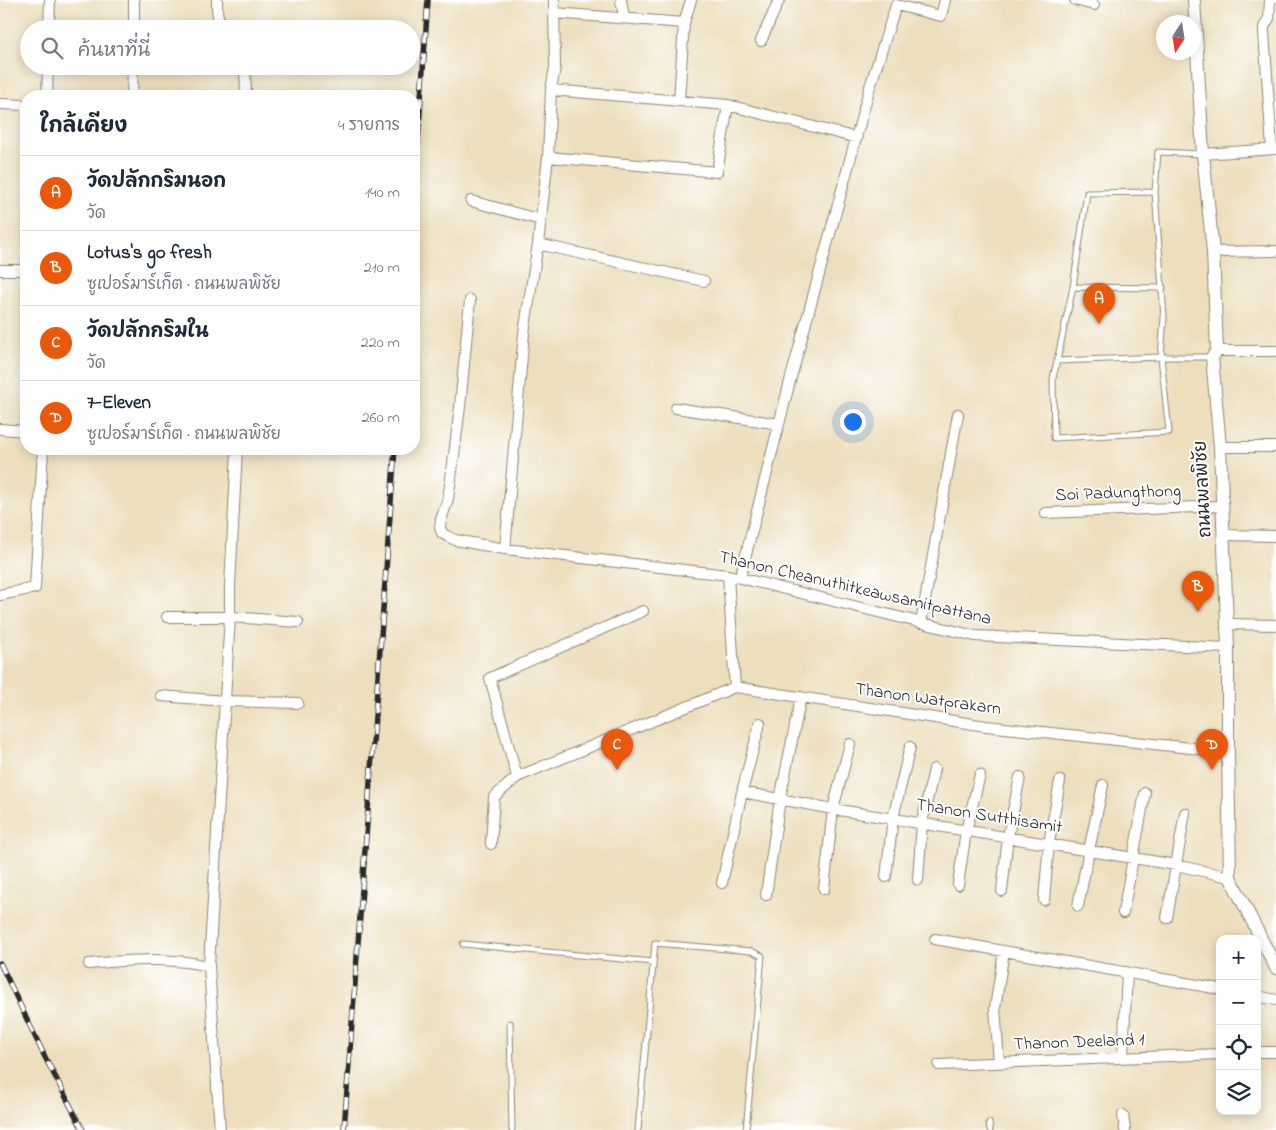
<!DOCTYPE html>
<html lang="th">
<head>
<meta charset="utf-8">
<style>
  body { margin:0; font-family:"Indie Flower","Playpen Sans Thai",sans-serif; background:#f6f6f7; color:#1f2937 }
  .controls { position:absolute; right:15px; bottom:15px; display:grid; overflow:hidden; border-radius:10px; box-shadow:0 2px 12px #0003 }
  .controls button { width:45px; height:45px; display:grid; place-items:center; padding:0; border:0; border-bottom:1px solid #e0e1e3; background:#fff; color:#1f2937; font:25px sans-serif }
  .compass { position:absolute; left:1156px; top:15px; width:45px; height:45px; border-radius:50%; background:#fff; box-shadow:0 2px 12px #0003; rotate:192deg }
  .you { position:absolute; left:852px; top:421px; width:18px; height:18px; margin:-12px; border:4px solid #fff; border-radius:50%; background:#1a73e8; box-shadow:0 0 0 8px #1a73e833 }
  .badge { display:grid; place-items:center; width:32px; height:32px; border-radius:50%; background:#ea580c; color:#fff; font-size:16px; font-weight:700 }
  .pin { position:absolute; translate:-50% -41px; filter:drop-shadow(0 1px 2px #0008) }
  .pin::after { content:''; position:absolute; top:26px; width:18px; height:15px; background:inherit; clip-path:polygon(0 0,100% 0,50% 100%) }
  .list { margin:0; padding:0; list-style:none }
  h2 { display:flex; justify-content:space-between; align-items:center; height:65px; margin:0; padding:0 20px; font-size:21px }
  h2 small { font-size:16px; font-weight:400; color:#747a83 }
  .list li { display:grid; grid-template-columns:32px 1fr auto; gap:15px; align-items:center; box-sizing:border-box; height:75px; padding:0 20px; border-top:1px solid #e0e1e3 }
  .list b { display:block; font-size:19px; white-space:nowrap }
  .list p { margin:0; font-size:16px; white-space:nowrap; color:#747a83 }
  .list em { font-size:16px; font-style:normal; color:#747a83 }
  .icon { flex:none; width:28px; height:28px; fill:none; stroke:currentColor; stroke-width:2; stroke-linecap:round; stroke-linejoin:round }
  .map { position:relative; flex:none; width:1276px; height:1130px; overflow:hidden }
  .search { position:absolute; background:#fff; box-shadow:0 2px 12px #0003; left:20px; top:20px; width:400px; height:55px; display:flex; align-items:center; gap:12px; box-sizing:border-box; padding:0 18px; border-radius:28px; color:#747a83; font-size:19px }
  .panel { position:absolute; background:#fff; box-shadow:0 2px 12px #0003; left:20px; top:90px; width:400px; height:365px; border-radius:20px }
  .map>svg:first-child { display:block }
</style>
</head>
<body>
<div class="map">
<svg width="1276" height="1130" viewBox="0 0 1276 1130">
  <rect width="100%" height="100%" fill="#fff"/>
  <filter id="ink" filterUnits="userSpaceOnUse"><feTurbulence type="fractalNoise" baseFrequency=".02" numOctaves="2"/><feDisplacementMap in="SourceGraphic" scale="10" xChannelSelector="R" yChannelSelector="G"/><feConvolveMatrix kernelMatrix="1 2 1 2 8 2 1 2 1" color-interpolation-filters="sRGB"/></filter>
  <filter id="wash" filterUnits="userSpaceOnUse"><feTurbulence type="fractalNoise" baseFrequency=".0096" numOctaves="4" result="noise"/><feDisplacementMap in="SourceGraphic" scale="20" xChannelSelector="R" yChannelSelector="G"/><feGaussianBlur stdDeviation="1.12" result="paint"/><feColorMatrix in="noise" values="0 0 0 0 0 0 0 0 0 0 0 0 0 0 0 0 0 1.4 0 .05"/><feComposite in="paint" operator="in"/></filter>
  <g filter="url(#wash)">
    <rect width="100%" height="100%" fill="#eddfbe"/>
  </g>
  <g filter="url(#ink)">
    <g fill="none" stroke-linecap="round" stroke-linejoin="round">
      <!-- service casing -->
      <g stroke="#8c8574" stroke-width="7">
        <path id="service" d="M1155 192 1087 193 1073 287 1057 361 1161 357H1212
          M1073 287 1163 288
          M1057 361 1053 378 1054 438 1169 432 1161 357 1164 317 1155 192 1158 152 1202 154
          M463 944 653 962
          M510 1023 512 1130
          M989 1123 990 1130
          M638 1130 655 943 751 951 762 956 746 1130"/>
      </g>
      <!-- minor casing -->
      <g stroke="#8c8574" stroke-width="12">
        <path id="minor" d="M217 0C217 16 216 19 229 29
          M621 0 624 17
          M1075 0 1094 5
          M1270 0 1269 18 1264 27V32L1272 149
          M554 13 684 23
          M49 29 50 0
          M134 29V0
          M761 41 779 0
          M245 66 246 96
          M551 90 728 105 857 138
          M47 96 48 66
          M132 96 133 66
          M679 101 684 23 691 0
          M0 104 26 105
          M1203 154 1276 149
          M548 157 717 172 728 105
          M471 201 541 220
          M538 244 704 281
          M1213 252 1276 251
          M0 270H26
          M470 300 460 407 452 471 448 499 441 520 440 528 442 533 447 536 455 540 505 549 728 575 975 636 1228 648
          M1217 351H1276
          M676 408 779 424
          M0 429 26 431
          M1220 447H1276
          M1045 513 1223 506
          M1224 535 1276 536
          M505 549 524 333 538 244 548 157 551 90 555 67 554 0
          M728 575 735 687 986 726 1228 752
          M740 578 789 385 869 90 896 5 941 16 945 0
          M0 595 35 588 43 449
          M167 617H230L298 622
          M921 623 958 414
          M1227 624 1276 625
          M161 696 225 701 298 703
          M517 777 490 678 643 611
          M742 792 833 809 1176 865 1230 877
          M491 844 494 797 517 777 735 687
          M886 877 893 818 910 747
          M918 880 922 823 934 769
          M722 883 742 792 760 723
          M958 885 966 831 980 775
          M824 889 833 809 850 744
          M1002 891 1008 836 1020 777
          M766 895 780 799 801 697
          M1044 900 1049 843 1060 781
          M1078 906 1089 850 1103 785
          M1123 913 1145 793
          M1167 918 1185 813
          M935 939 1220 989
          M89 964C129 960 169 957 209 966
          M1257 996 1276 1000
          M1257 1052H1276
          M1123 1057 1127 972
          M999 1062 995 1008 1004 951
          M939 1065 1220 1054
          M1123 1115 1125 1130
          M220 1130 209 966 230 617V586L237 449"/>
      </g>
      <!-- tertiary casing -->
      <g stroke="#8c8574" stroke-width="14">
        <path id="tertiary" d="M1194 0 1203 154 1213 252 1217 351 1212 357 1220 447 1228 648V752L1230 877 1276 968"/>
      </g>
      <!-- service -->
      <use href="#service" stroke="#fff" stroke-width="5"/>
      <!-- minor -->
      <use href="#minor" stroke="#fff" stroke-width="10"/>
      <!-- tertiary -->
      <use href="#tertiary" stroke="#fff" stroke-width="12"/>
      <!-- rail casing -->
      <g stroke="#2b2b2b" stroke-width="5.5">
        <path id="rail" d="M414 196 428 0
          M0 963 45 1057 83 1130
          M344 1130 395 449"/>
      </g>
      <!-- rail -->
      <use href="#rail" stroke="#fff" stroke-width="4" stroke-dasharray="11" stroke-linecap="butt"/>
    </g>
  </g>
  <g text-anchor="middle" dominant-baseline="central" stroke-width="4" stroke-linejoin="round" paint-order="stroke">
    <!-- street labels -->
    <g font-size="18" fill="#2b2b2b" stroke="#fff">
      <text transform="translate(1204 489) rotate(-93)">ถนนพลพิชัย</text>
      <text transform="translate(1118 494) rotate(-2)">Soi Padungthong</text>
      <text transform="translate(855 589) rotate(13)">Thanon Cheanuthitkeawsamitpattana</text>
      <text transform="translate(928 700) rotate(8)">Thanon Watprakarn</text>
      <text transform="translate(989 817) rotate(9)">Thanon Sutthisamit</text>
      <text transform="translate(1079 1043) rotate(-2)">Thanon Deeland 1</text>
    </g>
  </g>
</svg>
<div class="controls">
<button>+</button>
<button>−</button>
<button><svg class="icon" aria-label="locate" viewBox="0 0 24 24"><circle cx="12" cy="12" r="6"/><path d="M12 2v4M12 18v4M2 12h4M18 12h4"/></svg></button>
<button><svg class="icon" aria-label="layers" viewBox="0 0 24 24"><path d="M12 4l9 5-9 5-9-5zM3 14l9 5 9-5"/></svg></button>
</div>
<svg class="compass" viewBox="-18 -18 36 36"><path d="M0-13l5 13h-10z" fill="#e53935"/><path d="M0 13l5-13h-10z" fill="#747a83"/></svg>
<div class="you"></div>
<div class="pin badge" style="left:1099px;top:324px">A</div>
<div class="pin badge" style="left:1198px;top:612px">B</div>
<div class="pin badge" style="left:617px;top:770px">C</div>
<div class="pin badge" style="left:1212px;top:770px">D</div>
<div class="search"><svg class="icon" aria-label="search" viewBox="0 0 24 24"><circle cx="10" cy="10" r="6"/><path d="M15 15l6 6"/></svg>ค้นหาที่นี่</div>
<section class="panel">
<h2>ใกล้เคียง<small>4 รายการ</small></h2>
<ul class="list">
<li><span class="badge">A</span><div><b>วัดปลักกริมนอก</b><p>วัด</p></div><em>140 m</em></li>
<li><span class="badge">B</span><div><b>Lotus's go fresh</b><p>ซูเปอร์มาร์เก็ต · ถนนพลพิชัย</p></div><em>210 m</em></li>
<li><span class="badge">C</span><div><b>วัดปลักกริมใน</b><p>วัด</p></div><em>220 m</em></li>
<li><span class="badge">D</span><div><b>7-Eleven</b><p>ซูเปอร์มาร์เก็ต · ถนนพลพิชัย</p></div><em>260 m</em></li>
</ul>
</section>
</div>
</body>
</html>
